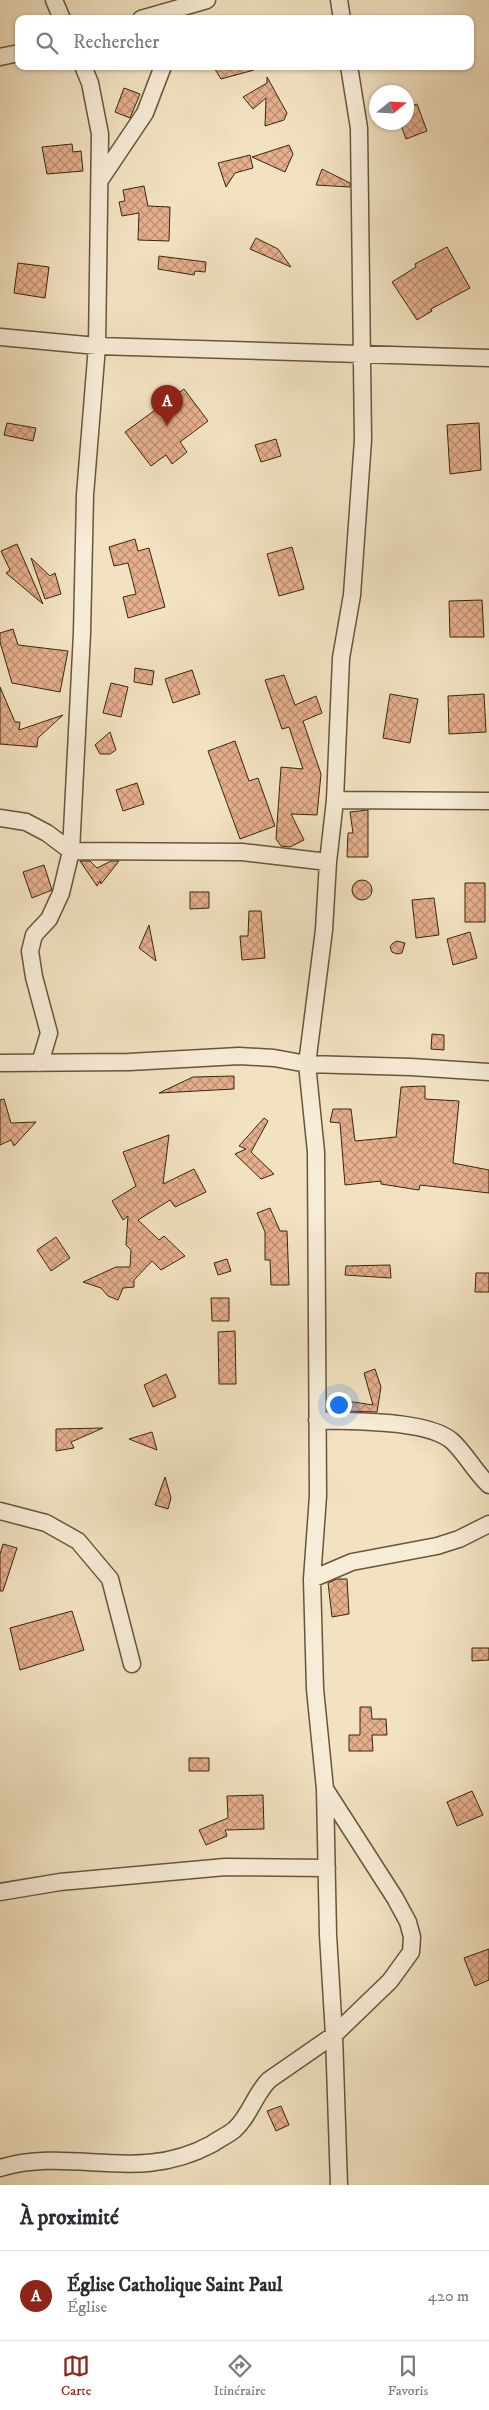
<!DOCTYPE html>
<html lang="fr">
<head>
<meta charset="utf-8">
<style>
  body { margin:0; font-family:"IM FELL DW Pica",serif; background:#f7f7f7; color:#2b2b33 }
  .compass { position:absolute; left:369px; top:85px; width:45px; height:45px; border-radius:50%; background:#fff; box-shadow:0 1px 4px #0004; rotate:72deg }
  .you { position:absolute; left:338px; top:1404px; width:18px; height:18px; margin:-12px; border:4px solid #fff; border-radius:50%; background:#1a73e8; box-shadow:0 0 0 8px #1a73e833 }
  .badge { display:grid; place-items:center; width:32px; height:32px; border-radius:50%; background:#8f2418; color:#fff; font-size:16px; font-weight:700 }
  .pin { position:absolute; translate:-50% -41px; filter:drop-shadow(0 1px 2px #0008) }
  .pin::after { content:''; position:absolute; top:26px; width:18px; height:15px; background:inherit; clip-path:polygon(0 0,100% 0,50% 100%) }
  .list { margin:0; padding:0; list-style:none }
  h2 { display:flex; justify-content:space-between; align-items:center; height:65px; margin:0; padding:0 20px; font-size:21px }
  h2 small { font-size:16px; font-weight:400; color:#7c7c81 }
  .list li { display:grid; grid-template-columns:32px 1fr auto; gap:15px; align-items:center; box-sizing:border-box; height:90px; padding:0 20px; border-top:1px solid #e1e1e2 }
  .list b { display:block; font-size:19px; white-space:nowrap }
  .list p { margin:0; font-size:16px; white-space:nowrap; color:#7c7c81 }
  .list em { font-size:16px; font-style:normal; color:#7c7c81 }
  .icon { flex:none; width:28px; height:28px; fill:none; stroke:currentColor; stroke-width:2; stroke-linecap:round; stroke-linejoin:round }
  .map { position:relative; flex:none; width:489px; height:2185px; overflow:hidden }
  .search { position:absolute; background:#fff; box-shadow:0 1px 4px #0004; left:15px; right:15px; top:15px; height:55px; display:flex; align-items:center; gap:12px; box-sizing:border-box; padding:0 18px; border-radius:10px; color:#7c7c81; font-size:19px }
  .sheet { height:155px; background:#fff }
  nav { display:flex; justify-content:space-around; align-items:center; box-sizing:border-box; height:70px; border-top:1px solid #e1e1e2; background:#fff; font-size:14px; color:#7c7c81 }
  nav a { display:grid; justify-items:center; gap:2px }
  nav .on { color:#8f2418 }
  .map>svg:first-child { display:block }
</style>
</head>
<body>
<div class="map">
<svg width="489" height="2185" viewBox="0 0 489 2185">
  <defs>
    <pattern id="building-cross-hatch" width="8" height="8" patternUnits="userSpaceOnUse" patternTransform="scale(1.25)"><rect width="8" height="8" fill="#e6af8e"/><path d="M0 0l8 8M0 8l8-8" fill="none" stroke="#bb8e72"/></pattern>
  </defs>
  <rect width="100%" height="100%" fill="#f2e2c1"/>
  <filter id="stains"><feTurbulence type="fractalNoise" baseFrequency=".004" numOctaves="4"/><feColorMatrix values="0 0 0 0 .2 0 0 0 0 .09 0 0 0 0 .02 0 0 0 .5 -.17"/></filter>
  <radialGradient id="worn" r=".72"><stop offset=".6" stop-color="#630" stop-opacity="0"/><stop offset="1" stop-color="#630" stop-opacity=".3"/></radialGradient>
  <!-- building -->
  <path fill="url(#building-cross-hatch)" stroke="#3a270d" d="M213 66H254V70L221 79Z
    M267 77 287 113 284 120 265 126 266 98 253 109 243 97 267 83Z
    M124 88 140 94 130 118 115 112Z
    M417 104 427 131 406 139 400 122H406V108Z
    M72 144 73 152 81 151 83 171 47 174 42 147Z
    M289 145 293 154 285 172 252 157Z
    M250 155 253 168 235 173 226 187 218 163Z
    M322 169 350 183V187L316 185Z
    M144 186 148 206 170 207 169 241 138 240 139 213 122 216 119 202 125 201 123 190Z
    M256 238 278 249 291 267 250 249Z
    M447 247 470 288 431 309 432 311 417 320 392 282 416 267 415 264Z
    M159 256 206 262 205 272 195 271 194 275 158 269Z
    M18 263 49 267 45 298 14 293Z
    M184 389 208 421 180 442 187 452 172 464 166 455 151 466 125 432Z
    M7 423 36 428 33 441 4 435Z
    M479 423 481 470 450 474 447 425Z
    M276 439 281 456 261 462 255 445Z
    M135 539 138 551 149 548 165 607 128 618 123 597 136 594 128 563 114 566 109 547Z
    M17 544 43 604 6 573 10 570 1 551Z
    M292 547 304 589 279 596 267 554Z
    M31 558 50 576 55 573 61 594 45 599Z
    M482 600 484 637H450L449 601Z
    M13 629 18 645 68 651 60 692 12 683 0 642V633Z
    M135 668 154 671 152 685 134 682Z
    M192 670 200 694 173 703 165 679Z
    M284 675 295 705 316 696 322 713 303 721 321 774 317 815 291 814 304 840 290 847 281 846 276 839 281 767 303 769 289 727 282 729 265 680Z
    M111 683 128 687 121 717 103 713Z
    M0 687 15 722H20L19 730 63 715 38 738 37 747 0 744Z
    M390 694 418 699 410 743 383 738Z
    M484 694 486 732 449 734 448 696Z
    M110 732 116 750 110 754H100L95 745Z
    M235 741 249 781 258 778 275 826 240 839 208 751Z
    M137 783 144 804 123 811 116 790Z
    M368 810V857H347L348 833H353L350 812Z
    M80 861H90L97 868 111 861H119L101 884 100 881 97 886Z
    M44 865 52 890 32 898 23 872Z
    M352 890a10 10 0 1 1 20 0a10 10 0 1 1-20 0Z
    M465 883H485V922H465Z
    M190 892H209V908L190 909Z
    M434 898 439 935 416 938 412 900Z
    M249 911H261L265 958 242 960 240 936H248Z
    M149 925 156 961 139 948Z
    M470 932 477 958 453 965 447 939Z
    M397 941 405 943 402 953 397 954 392 952 390 947 393 943Z
    M432 1034 444 1035V1050L431 1049Z
    M234 1076V1089L159 1093 193 1077Z
    M425 1086V1099L459 1101 453 1163 489 1170V1193L420 1185 419 1190 381 1184V1181L345 1185 340 1123 330 1122 333 1109H351L355 1141 396 1137 401 1087Z
    M4 1099 11 1123 36 1122 14 1146 11 1140 0 1145V1100Z
    M264 1118 268 1121 251 1152 274 1174 261 1179 235 1154 246 1149 239 1146Z
    M169 1135 163 1184 194 1169 206 1192 175 1207 170 1200 138 1220 159 1240 164 1236 185 1256 161 1270 152 1261 134 1280V1287L123 1288 118 1300 108 1296 101 1288 83 1282 116 1267H130L131 1250 126 1245 128 1216 123 1220 112 1201 136 1186 123 1152Z
    M270 1208 280 1231H287L289 1285H271L270 1260H265V1232L257 1213Z
    M56 1237 70 1258 51 1271 37 1250Z
    M227 1259 231 1271 218 1275 214 1263Z
    M390 1265 391 1278 345 1275 346 1266Z
    M476 1273H489V1292H475Z
    M211 1298H229V1321H212Z
    M235 1331 236 1384H219L218 1332Z
    M375 1369 381 1387 377 1412 346 1411 347 1401 373 1405 364 1373Z
    M166 1374 176 1397 153 1407 144 1385Z
    M103 1428 71 1442 74 1448 56 1451V1429Z
    M152 1432 157 1450 129 1439Z
    M165 1477 171 1498 168 1509 155 1505Z
    M3 1544 17 1548 3 1591H0V1554Z
    M337 1579H347L349 1614 332 1617 328 1583Z
    M72 1611 84 1650 20 1670 10 1628Z
    M472 1648H489V1660L472 1661Z
    M360 1707H371L372 1719H386L387 1735H372L373 1751H349V1735H360Z
    M189 1758H209V1771H189Z
    M472 1791 483 1815 457 1826 447 1802Z
    M263 1795 264 1829 225 1830 227 1836 206 1845 199 1830 228 1818 227 1796Z
    M489 1949V1980L475 1986 464 1958Z
    M281 2106 289 2125 276 2131 267 2111Z"/>
  <g fill="none" stroke-linecap="round" stroke-linejoin="round">
    <!-- minor casing -->
    <g stroke="#68563a" stroke-width="19">
      <path id="minor" d="M54 0 62 19
        M339 0 342 19
        M141 19 207 0
        M0 57 19 53
        M100 180 145 113 163 66
        M0 337 97 346 489 358
        M335 800 489 801
        M0 818 26 822 47 833 71 851 242 852 328 862
        M0 1063 129 1062 239 1056 274 1058 307 1064 411 1067 489 1072
        M40 1063 49 1033 34 977 30 951 34 935 49 919 61 893 71 851 82 633 85 495 97 346 100 134 90 83 83 66
        M317 1420C351 1422 426 1419 452 1441 466 1454 475 1472 489 1485
        M0 1511 46 1523 78 1541 110 1579 132 1664
        M312 1579 352 1562 437 1546 459 1539 489 1524
        M0 1892 60 1882 225 1867 327 1868
        M0 2168C74 2146 136 2185 212 2144 219 2139 228 2135 234 2130 250 2116 254 2095 269 2080L334 2035 390 1981 411 1952 412 1937 408 1922 395 1898 325 1789
        M339 2185 334 2035 328 1935 325 1789 315 1689 312 1579 318 1496 316 1152 307 1064 324 930 328 862 335 800 341 658 352 595 363 440 359 128 349 66"/>
    </g>
    <!-- minor -->
    <use href="#minor" stroke="#f7ecd7" stroke-width="16"/>
  </g>
  <rect width="100%" height="100%" filter="url(#stains)"/>
  <rect width="100%" height="100%" fill="url(#worn)"/>
</svg>
<svg class="compass" viewBox="-18 -18 36 36"><path d="M0-13l5 13h-10z" fill="#e53935"/><path d="M0 13l5-13h-10z" fill="#7c7c81"/></svg>
<div class="you"></div>
<div class="pin badge" style="left:167px;top:426px">A</div>
<div class="search"><svg class="icon" aria-label="search" viewBox="0 0 24 24"><circle cx="10" cy="10" r="6"/><path d="M15 15l6 6"/></svg>Rechercher</div>
</div>
<section class="sheet">
<h2>À proximité<small></small></h2>
<ul class="list">
<li><span class="badge">A</span><div><b>Église Catholique Saint Paul</b><p>Église</p></div><em>420 m</em></li>
</ul>
</section>
<nav>
<a class="on"><svg class="icon" aria-label="map" viewBox="0 0 24 24"><path d="M3 6l6-2 6 2 6-2v14l-6 2-6-2-6 2zM9 4v14M15 6v14"/></svg>Carte</a>
<a><svg class="icon" aria-label="directions" viewBox="0 0 24 24"><path d="M12 3l9 9-9 9-9-9zM9 14v-3h6M13 9l2 2-2 2"/></svg>Itinéraire</a>
<a><svg class="icon" aria-label="saved" viewBox="0 0 24 24"><path d="M7 4h10v16l-5-4-5 4z"/></svg>Favoris</a>
</nav>
</body>
</html>
